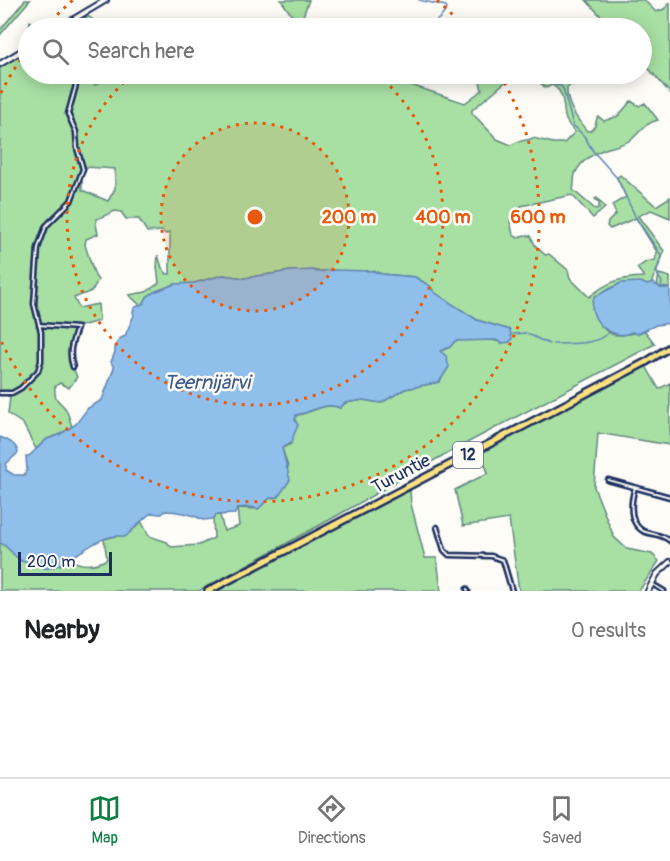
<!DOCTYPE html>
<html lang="en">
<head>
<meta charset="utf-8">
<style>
  body { margin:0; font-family:Pangolin,sans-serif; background:#f2f2f2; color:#202124 }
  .scale { position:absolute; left:18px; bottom:15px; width:94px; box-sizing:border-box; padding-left:6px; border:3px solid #1b2f5e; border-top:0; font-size:16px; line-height:21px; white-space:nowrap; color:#1b2f5e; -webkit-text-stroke:4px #fdfcf7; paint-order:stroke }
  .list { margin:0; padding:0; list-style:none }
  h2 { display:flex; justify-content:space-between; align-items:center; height:78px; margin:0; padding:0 24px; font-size:26px }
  h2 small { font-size:20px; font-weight:400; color:#757577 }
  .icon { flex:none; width:33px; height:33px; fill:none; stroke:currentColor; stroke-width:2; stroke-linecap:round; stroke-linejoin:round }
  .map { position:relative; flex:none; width:670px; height:591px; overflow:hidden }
  .search { position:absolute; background:#fff; box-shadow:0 3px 15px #0003; left:18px; right:18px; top:18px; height:66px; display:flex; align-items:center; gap:15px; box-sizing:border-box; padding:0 21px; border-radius:33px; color:#757577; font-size:22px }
  .sheet { height:186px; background:#fff }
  nav { display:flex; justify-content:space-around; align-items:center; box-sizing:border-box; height:84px; border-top:2px solid #e0e0e0; background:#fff; font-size:16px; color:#757577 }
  nav a { display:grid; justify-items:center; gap:3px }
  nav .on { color:#0b8043 }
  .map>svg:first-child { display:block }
</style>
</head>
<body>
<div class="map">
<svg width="670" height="591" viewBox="0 0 670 591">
  <rect width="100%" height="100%" fill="#fdfcf7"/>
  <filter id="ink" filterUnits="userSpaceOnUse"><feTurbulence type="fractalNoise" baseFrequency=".0167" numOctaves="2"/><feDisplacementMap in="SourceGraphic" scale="12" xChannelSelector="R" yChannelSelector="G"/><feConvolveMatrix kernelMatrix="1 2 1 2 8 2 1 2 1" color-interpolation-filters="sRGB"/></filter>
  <g filter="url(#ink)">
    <!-- green -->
    <path fill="#a8dfa3" stroke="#628780" stroke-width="1.5" fill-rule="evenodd" d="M25 0H30L0 35V30Z
      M281 0H309L303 16 322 28H286L295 23V20Z
      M586 0H644L656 12 664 9 670 3V93L642 61V28H612Z
      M88 7 89 9 57 28H29L30 21 40 28 47 24 56 27Z
      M88 16 96 22 100 28H76L74 25Z
      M240 23 245 27 270 24 279 28H230Z
      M28 50V74H84L95 85 110 77 109 74H385L390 78 465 103 482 90 480 82 484 74H515L472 110V113L497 139 511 145C520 139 526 142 533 138L553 143H564L575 132C572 129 568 124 566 120 562 108 566 92 552 85L546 88 539 82 522 74H585L567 88C566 104 577 119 587 131H590L595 126 597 118 599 117 604 121 618 116 631 101 639 106 645 103 658 120C645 123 641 131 632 139 624 145 614 146 605 149 594 153 581 161 576 172 573 176 575 184 573 190L595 209 599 208V203L595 199 597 198 605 208 593 218 572 195 521 206 510 221 513 235 518 238 524 235 531 236 535 245 545 255 549 254 568 270 570 278 589 297C609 281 619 278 644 277L637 268 646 262 655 260 657 252 636 218 610 229 607 226 608 222 616 214 612 205 626 197 617 178 620 175 656 206 670 197V218L651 210 638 216 664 251C661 264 654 273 651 285L621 283 594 297C595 310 599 333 616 335 626 336 635 332 645 331L655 344 440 457 333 518 199 591H0V543L4 544 21 561 33 562 45 568 64 564 69 558C80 567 95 566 107 559L104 539C117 536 135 533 141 521L149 536 167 542 171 547 199 545 214 538 213 519 216 515H220L224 531 239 526 237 508 258 509 270 498 279 497 288 467 282 448 291 444 296 415C311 414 325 401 340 408L345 403 363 400 381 403 405 389 439 382C449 365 451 369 440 351L450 347 455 341C469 339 489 337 502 343L510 330 477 320 449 302 434 292 430 286 415 277 382 274 373 271H291L244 278 223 275 194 283 175 284 154 292 147 297 144 303 140 305 129 295 146 292 159 283 157 267 158 255 162 268 167 274H170V232L166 234 162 231 147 232 139 219H126L121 212 115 211 97 219 96 224 98 234 86 239 85 245 95 276 98 280 92 291 74 298 79 308 98 304 99 321 77 327C68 346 68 358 77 377L69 388 60 383 55 387C54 401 58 399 65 408 68 412 70 421 72 427L59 435 47 439 36 449 23 424 8 414 10 397 0 392V67ZM86 167 115 169V189L108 201 82 190V180Z
      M659 274 670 277V288L657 287Z
      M646 366 659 389 670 383V445L598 433 594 487 614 537 627 549 652 554 659 561 639 591H519L509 519 463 526 455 490 488 473 481 453Z
      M410 490 411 504 425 558H437L441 591H212Z"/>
    <!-- water -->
    <path fill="#8fbfea" stroke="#6185b2" stroke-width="1.5" d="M313 270 317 272 331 270 373 271 382 274 415 277 430 286 434 292 449 302 477 320 510 330 512 339 510 342 502 343 496 340 455 341 450 347 440 351 446 356 449 367 439 382 405 389 381 403 363 400 345 403 340 408C325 401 311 413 296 415L295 420 298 425 293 437V441L282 448 290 480 278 497 270 498 258 509 250 507 237 508 235 514 216 515 213 519 203 520C193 514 176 511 164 511L162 514C158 514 155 513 152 513 147 514 129 534 125 537 98 529 65 571 44 568 40 567 36 563 31 562 28 561 25 562 22 561 13 557 9 546 0 543V437C8 440 17 444 18 453L6 464V470L14 475H24L27 470 26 456H29L47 439 59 435 76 424 88 408 102 400 114 368 111 362 115 352V346L119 339 125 336 134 315 133 312 134 308 144 303 147 297 154 292 175 284 194 283 223 275 244 278 291 271Z
      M641 282 647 285 653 283 661 288H670V323L656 325 637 334 632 332C611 343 585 317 594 297L621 283Z"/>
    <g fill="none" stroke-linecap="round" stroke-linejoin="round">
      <!-- stream -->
      <path stroke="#6185b2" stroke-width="1.5" d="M419 0 446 6 447 9 441 17 435 22 446 28
        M526 74 559 86
        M553 74 563 89 573 125 584 136 593 151 617 178 636 218 661 255C660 265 652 273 662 281L661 288
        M513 334 526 333 549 344
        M553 344C571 343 595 346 609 332"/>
      <!-- street casing -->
      <g stroke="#1b2f5e" stroke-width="7">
        <path id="street" d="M39 325 77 328C72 342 68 352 73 367
          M0 393H12L21 388 38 371 41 361V332L34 304 38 248 46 226 71 201 83 169 77 148 76 132 68 114 76 85 74 74
          M608 480 670 497
          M635 487C631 501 628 522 643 531 652 535 663 534 670 541
          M437 527 444 550 449 555 491 556 503 560 512 591
          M652 584 664 591
          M467 589 468 591"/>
      </g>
      <!-- secondary casing -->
      <g stroke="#1b2f5e" stroke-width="8">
        <path id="secondary" d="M59 28 106 0
          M0 64 28 47
          M648 591 657 574 670 562"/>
      </g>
      <!-- highway casing -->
      <g stroke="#1b2f5e" stroke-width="10">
        <path id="highway" d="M208 591 646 362 670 347"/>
      </g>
      <!-- street -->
      <use href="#street" stroke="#fdfcf7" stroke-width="2"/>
      <!-- secondary -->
      <use href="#secondary" stroke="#fdfcf7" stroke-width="4"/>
      <!-- highway -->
      <use href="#highway" stroke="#f9e181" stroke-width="5"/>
    </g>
  </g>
  <!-- distance rings -->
  <circle cx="255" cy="217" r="94" fill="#e8590c" fill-opacity=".12"/>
  <g fill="none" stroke="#e8590c" stroke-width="3" stroke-dasharray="3 6">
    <circle cx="255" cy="217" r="94"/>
    <path d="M377 74A188 188 0 1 1 133 74"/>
    <path d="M1 93A283 283 0 0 1 28 49M45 28A283 283 0 0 1 73 0M437 0A283 283 0 0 1 465 28M500 75A283 283 0 1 1 1 341"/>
  </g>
  <g text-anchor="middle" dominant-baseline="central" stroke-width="5" stroke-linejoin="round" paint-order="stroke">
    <!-- shield labels -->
    <rect fill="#fdfcf7" stroke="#5f6c8c" stroke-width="1.5" x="453" y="442" width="30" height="26" rx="4.5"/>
    <g font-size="16" font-weight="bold" fill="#1b2f5e">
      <text x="468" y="455">12</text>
    </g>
    <!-- street labels -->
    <g font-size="18" fill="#1b2f5e" stroke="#fdfcf7">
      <text transform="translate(401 474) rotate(-28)">Turuntie</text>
    </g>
    <!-- water labels -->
    <g font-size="20" font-style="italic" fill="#3e5a88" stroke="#fdfcf7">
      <text x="207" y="382">Teernijärvi</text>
    </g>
  </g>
  <circle cx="255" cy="217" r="9" fill="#e8590c" stroke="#fdfcf7" stroke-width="3"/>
  <g font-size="18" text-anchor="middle" font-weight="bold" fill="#e8590c" stroke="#fdfcf7" stroke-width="5" stroke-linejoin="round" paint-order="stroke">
    <text x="349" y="223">200 m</text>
    <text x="443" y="223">400 m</text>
    <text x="538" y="223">600 m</text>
  </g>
</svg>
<div class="scale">200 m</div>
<div class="search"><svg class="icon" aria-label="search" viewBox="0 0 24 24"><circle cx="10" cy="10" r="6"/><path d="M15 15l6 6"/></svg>Search here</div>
</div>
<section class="sheet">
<h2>Nearby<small>0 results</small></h2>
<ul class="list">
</ul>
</section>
<nav>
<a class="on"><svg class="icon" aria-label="map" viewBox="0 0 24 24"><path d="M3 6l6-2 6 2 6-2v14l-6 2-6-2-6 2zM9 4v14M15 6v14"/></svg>Map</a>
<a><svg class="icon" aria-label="directions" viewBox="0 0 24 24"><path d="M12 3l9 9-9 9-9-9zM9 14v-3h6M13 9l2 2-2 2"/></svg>Directions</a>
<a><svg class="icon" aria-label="saved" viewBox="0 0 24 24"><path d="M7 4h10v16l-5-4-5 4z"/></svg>Saved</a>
</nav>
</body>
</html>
